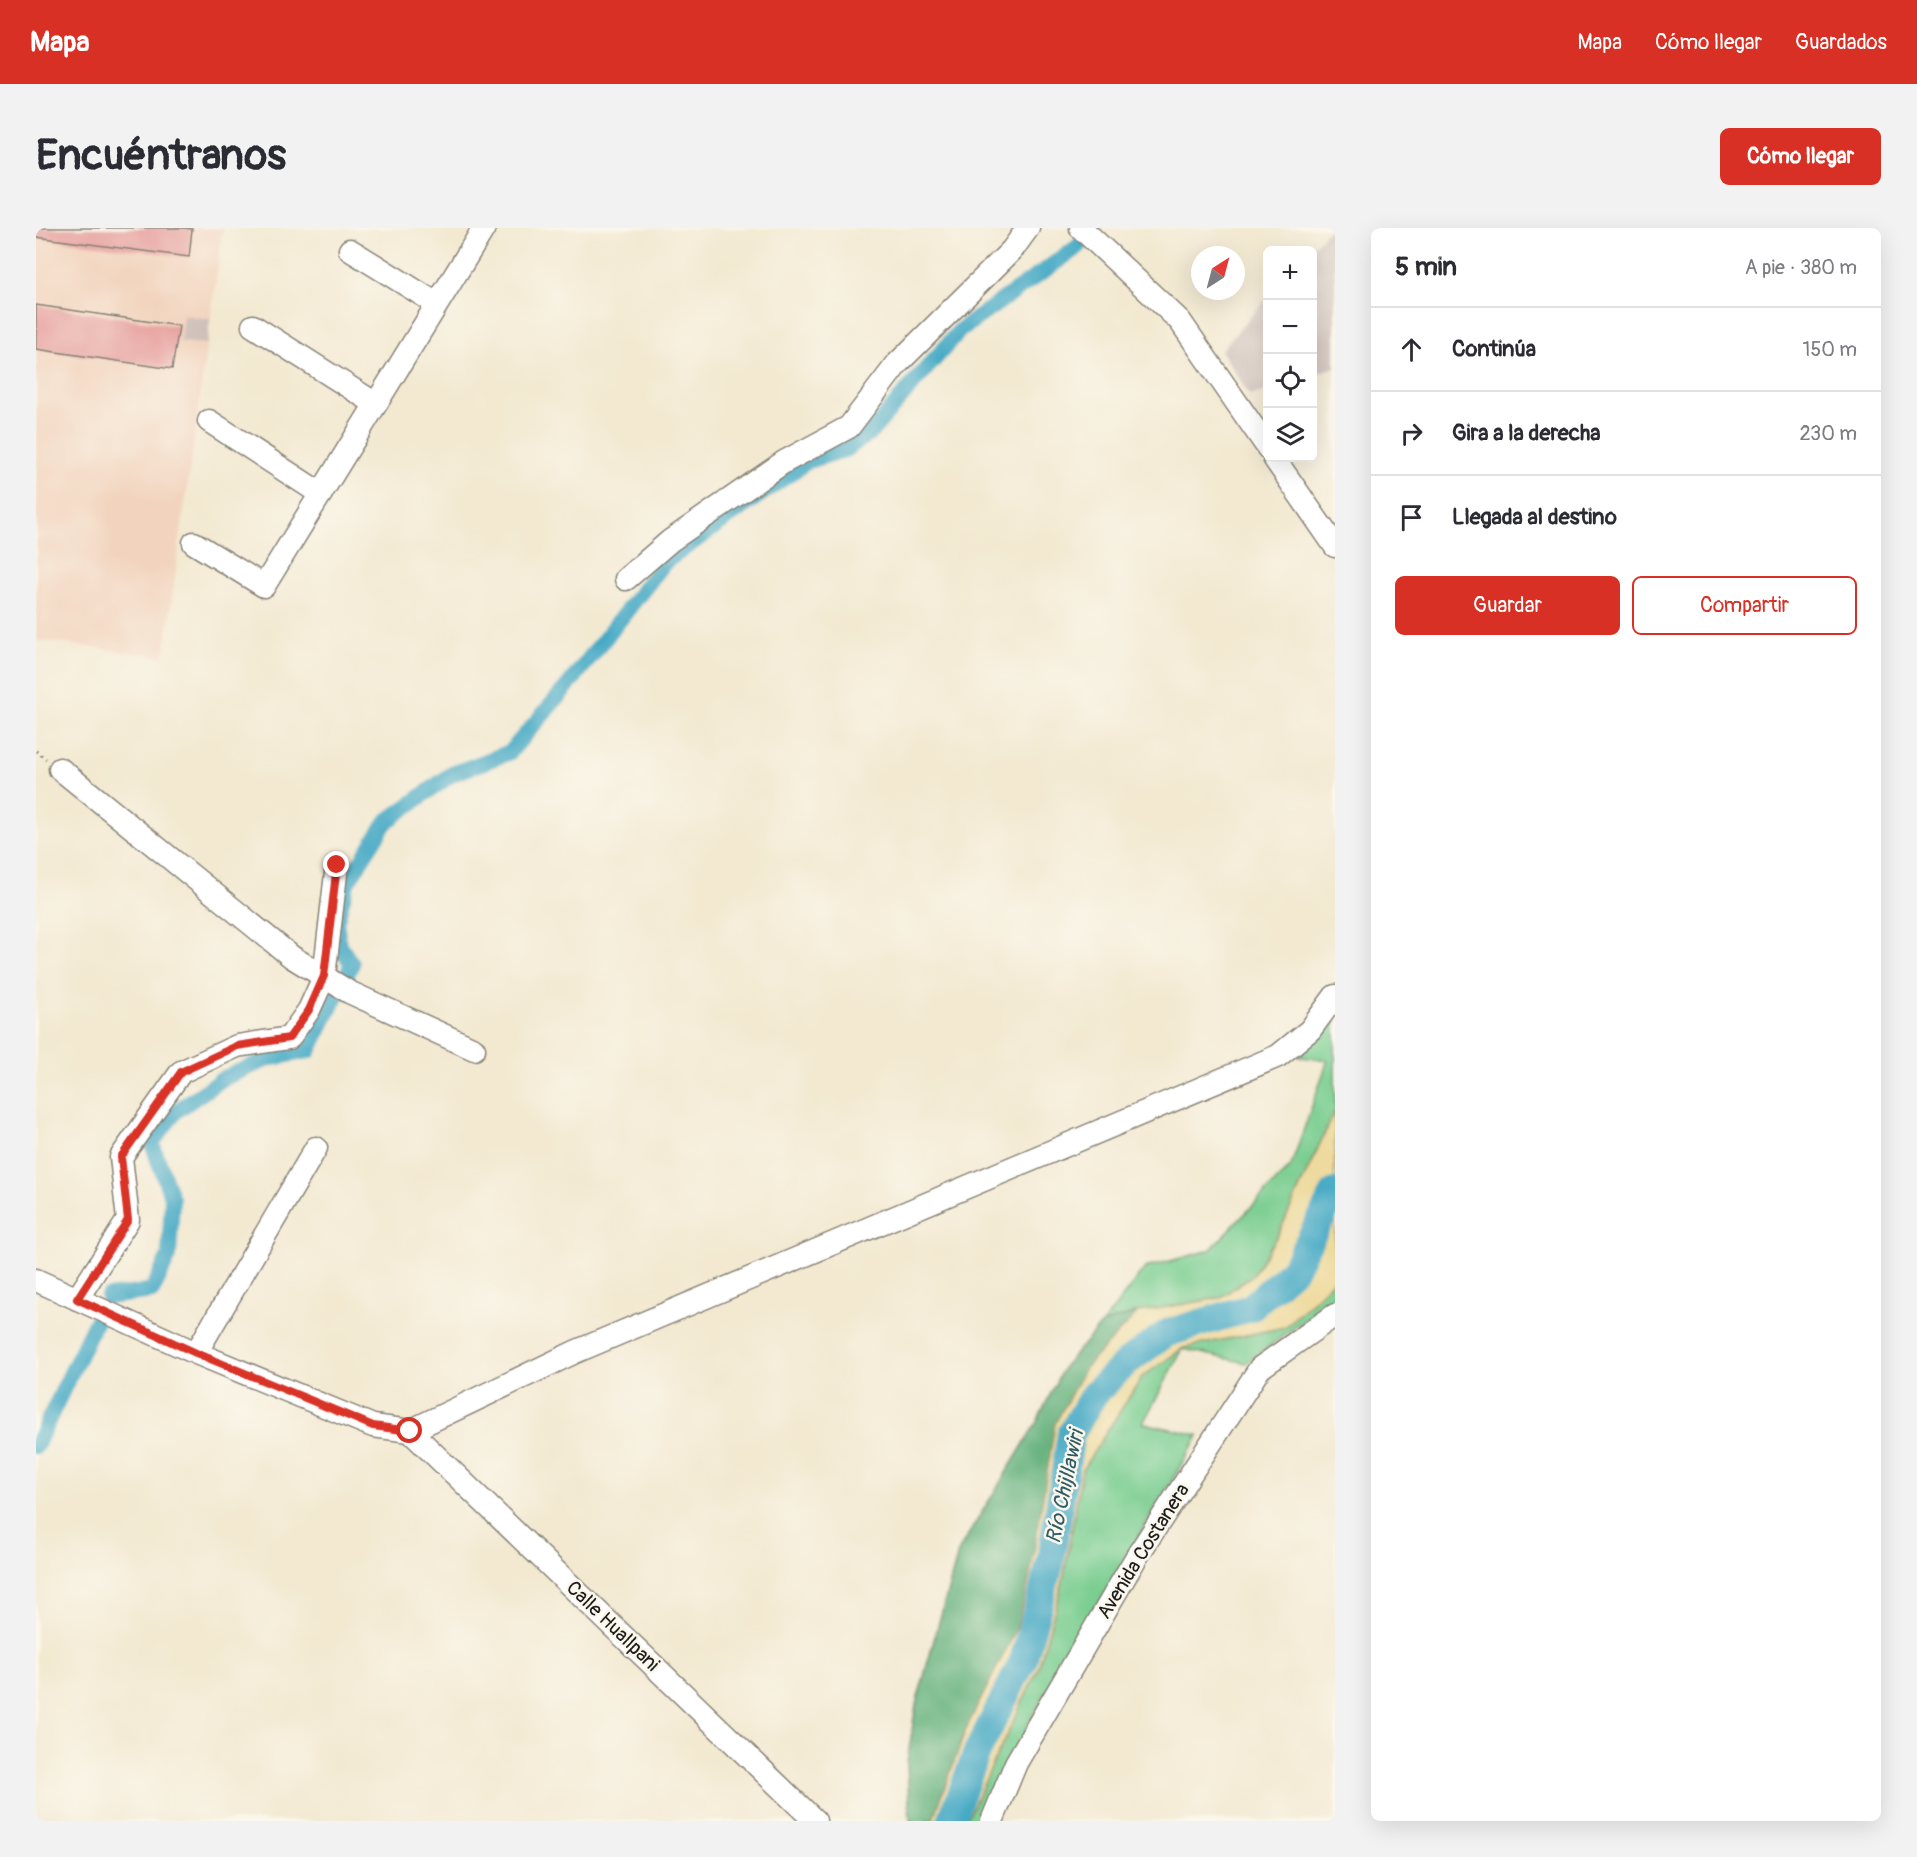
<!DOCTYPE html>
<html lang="es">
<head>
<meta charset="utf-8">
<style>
  body { margin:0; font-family:Pangolin,sans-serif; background:#f2f2f3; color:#2b2b33 }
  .controls { position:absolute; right:18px; top:18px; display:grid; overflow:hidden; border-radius:9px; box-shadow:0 6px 24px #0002 }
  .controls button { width:54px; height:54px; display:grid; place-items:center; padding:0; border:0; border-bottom:2px solid #e1e1e2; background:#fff; color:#2b2b33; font:30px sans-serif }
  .compass { position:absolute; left:1155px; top:18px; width:54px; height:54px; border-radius:50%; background:#fff; box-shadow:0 6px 24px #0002; rotate:36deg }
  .stop { position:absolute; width:18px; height:18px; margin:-14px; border:4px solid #d93025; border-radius:50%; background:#fff }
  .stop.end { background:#d93025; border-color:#fff; box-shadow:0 2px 6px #0008 }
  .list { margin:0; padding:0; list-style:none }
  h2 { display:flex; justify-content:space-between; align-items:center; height:78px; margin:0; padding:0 24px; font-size:26px }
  h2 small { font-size:20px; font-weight:400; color:#7c7c81 }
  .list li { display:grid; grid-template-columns:39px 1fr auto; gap:18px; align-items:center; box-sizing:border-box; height:84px; padding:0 24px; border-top:2px solid #e1e1e2 }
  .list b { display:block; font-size:22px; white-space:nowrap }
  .list em { font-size:20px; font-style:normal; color:#7c7c81 }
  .actions { display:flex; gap:12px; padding:18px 24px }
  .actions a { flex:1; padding:14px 0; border:2px solid #d93025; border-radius:9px; text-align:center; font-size:21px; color:#d93025 }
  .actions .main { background:#d93025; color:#fff }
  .icon { flex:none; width:33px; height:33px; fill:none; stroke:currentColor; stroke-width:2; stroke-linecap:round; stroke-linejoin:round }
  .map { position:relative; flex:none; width:1299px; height:1593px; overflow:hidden; border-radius:9px }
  header { display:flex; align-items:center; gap:36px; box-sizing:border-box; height:84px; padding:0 30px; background:#d93025; color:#fff }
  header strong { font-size:28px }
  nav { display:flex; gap:33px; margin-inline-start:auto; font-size:21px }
  .intro { display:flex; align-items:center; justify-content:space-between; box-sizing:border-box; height:144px; padding:0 36px }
  h1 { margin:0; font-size:42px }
  .button { padding:15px 27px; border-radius:9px; background:#d93025; color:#fff; font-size:21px; font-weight:700 }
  main { display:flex; gap:36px; padding:0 36px }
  aside { flex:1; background:#fff; border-radius:9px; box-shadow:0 6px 24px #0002 }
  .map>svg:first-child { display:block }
</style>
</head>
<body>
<header>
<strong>Mapa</strong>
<nav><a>Mapa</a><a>Cómo llegar</a><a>Guardados</a></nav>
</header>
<div class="intro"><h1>Encuéntranos</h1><a class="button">Cómo llegar</a></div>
<main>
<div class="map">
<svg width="1299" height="1593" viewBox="0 0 1299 1593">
  <rect width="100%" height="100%" fill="#fbf7ec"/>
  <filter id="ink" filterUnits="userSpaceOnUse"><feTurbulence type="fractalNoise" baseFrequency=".0167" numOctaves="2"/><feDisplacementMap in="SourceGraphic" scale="12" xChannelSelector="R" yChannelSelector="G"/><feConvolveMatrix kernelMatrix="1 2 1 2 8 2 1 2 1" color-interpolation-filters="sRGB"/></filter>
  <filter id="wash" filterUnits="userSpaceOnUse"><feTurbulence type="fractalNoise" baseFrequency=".008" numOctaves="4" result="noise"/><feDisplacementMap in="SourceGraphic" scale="24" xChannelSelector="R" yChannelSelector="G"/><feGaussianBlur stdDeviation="1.35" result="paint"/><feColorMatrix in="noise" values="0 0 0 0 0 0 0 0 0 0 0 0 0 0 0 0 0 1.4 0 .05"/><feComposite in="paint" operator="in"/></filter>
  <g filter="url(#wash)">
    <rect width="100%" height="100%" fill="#f3e9d1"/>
    <!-- built -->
    <path fill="#f2d4be" d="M0 0H187L128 429 0 412Z"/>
    <!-- industrial -->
    <path fill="#cfc0ba" d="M1294 0H1299V139L1277 147 1276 22H1274Z
      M1231 70V162L1214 168 1185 122Z
      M147 87 174 91 171 116 144 114Z"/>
    <!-- green -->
    <path fill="#7ace91" stroke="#4b7556" stroke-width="1.5" d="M1299 781V883L1243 1005 1217 1047 1184 1070 1102 1084 930 1501 897 1593H874L871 1535 880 1477 923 1322 1000 1196 1028 1138 1066 1096 1109 1040 1174 1022 1255 938 1292 832 1263 829Z
      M1299 1051V1070L1210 1135 1147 1121 1107 1195 1163 1207 1000 1481 944 1593H930L1002 1441 1027 1353 1046 1242 1106 1149 1147 1120 1249 1099Z"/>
    <!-- forest -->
    <path fill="#63b17b" stroke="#40664c" stroke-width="1.5" d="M1102 1084 1049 1140 981 1400 930 1501 897 1593H874L871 1535 880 1477 923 1322 1000 1196 1028 1138 1066 1096Z"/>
    <!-- sand -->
    <path fill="#eeda9e" stroke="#857b5d" stroke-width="1.5" d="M1299 883V1051L1249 1099 1147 1120 1106 1149 1046 1242 1027 1353 1002 1441 930 1593H897L930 1501 981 1400 994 1348 1019 1196 1049 1140 1102 1084 1184 1070 1217 1047 1243 1005Z"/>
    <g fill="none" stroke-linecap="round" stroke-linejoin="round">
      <!-- canal -->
      <path stroke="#45a9c5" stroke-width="16" d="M72 1069 116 1063 133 1028 136 971 116 915 140 883 188 850 232 831 273 823 316 736 303 717 300 694 311 655 350 594 416 546 474 524 534 455 629 334 772 233 811 221 835 204 924 102 1043 18 1054 0
        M0 1218 59 1095"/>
      <!-- river -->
      <path stroke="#45a9c5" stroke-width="28" d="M915 1593 941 1524 987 1433 1014 1336 1035 1206 1058 1166 1091 1134 1131 1105 1214 1080 1258 1041 1299 964"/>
    </g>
    <g id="blocks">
      <!-- building -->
      <path fill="#e7a19f" d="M0 0H147L156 1 153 29 0 9Z
        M0 77 143 98 136 141 0 121Z"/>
    </g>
  </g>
  <g filter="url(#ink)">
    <use href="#blocks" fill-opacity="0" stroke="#888276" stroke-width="1.5"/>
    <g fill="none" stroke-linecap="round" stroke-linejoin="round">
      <!-- minor casing -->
      <g stroke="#888276" stroke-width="25">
        <path id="minor" d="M1045 0 1144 93 1232 220
          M314 22 401 76
          M217 98 340 176
          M173 193 285 266
          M1238 230 1299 318
          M158 315 228 358 448 0
          M590 351 634 313 748 234 813 199 861 136 976 22 992 0
          M24 541 256 729 313 764 438 821
          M0 1052 160 1125 337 1198 374 1203 539 1124 1242 828 1274 802 1299 768
          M41 1071 92 992 85 929 145 844 201 818 253 810 273 782 288 749 301 637
          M160 1125 280 920
          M374 1203 779 1593
          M956 1593 980 1535 1101 1328 1224 1140 1299 1087"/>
      </g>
      <!-- path -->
      <path stroke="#888276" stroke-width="3" stroke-dasharray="1.5 4.5" stroke-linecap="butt" d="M0 523 10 531"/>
      <!-- minor -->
      <use href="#minor" stroke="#fff" stroke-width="22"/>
    </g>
  </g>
  <g fill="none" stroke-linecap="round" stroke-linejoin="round" filter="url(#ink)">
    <!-- route -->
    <path stroke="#d93025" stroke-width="8" d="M301 637 288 748 273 782 253 810 201 818 145 844 85 929 92 992 41 1071 160 1125 337 1198 374 1203"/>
  </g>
  <g text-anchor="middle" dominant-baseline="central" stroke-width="5" stroke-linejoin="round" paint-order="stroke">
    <!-- street labels -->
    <g font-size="20" fill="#1c1c1c" stroke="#fbf7ec">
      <text transform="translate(1107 1323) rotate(-58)">Avenida Costanera</text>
      <text transform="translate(577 1398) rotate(44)">Calle Huallpani</text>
    </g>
    <!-- water labels -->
    <g font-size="21" font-style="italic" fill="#2e5b68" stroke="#fbf7ec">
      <text transform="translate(1029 1259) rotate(-78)">Río Chijllawiri</text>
    </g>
  </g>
</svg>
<div class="controls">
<button>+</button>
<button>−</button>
<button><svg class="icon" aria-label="locate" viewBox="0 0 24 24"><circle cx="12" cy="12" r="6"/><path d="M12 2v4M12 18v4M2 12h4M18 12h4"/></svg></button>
<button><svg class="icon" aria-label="layers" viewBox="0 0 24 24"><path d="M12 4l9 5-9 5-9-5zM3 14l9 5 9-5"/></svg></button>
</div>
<svg class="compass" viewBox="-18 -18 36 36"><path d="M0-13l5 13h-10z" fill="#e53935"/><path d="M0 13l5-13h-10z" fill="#7c7c81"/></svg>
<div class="stop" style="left:374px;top:1203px"></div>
<div class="stop end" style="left:301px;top:637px"></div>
</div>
<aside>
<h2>5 min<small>A pie · 380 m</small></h2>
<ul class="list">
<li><svg class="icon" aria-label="ahead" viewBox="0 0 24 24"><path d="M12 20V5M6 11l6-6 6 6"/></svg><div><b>Continúa</b></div><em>150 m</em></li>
<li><svg class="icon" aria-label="right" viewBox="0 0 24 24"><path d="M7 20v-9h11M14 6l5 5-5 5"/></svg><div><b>Gira a la derecha</b></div><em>230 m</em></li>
<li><svg class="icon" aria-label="arrive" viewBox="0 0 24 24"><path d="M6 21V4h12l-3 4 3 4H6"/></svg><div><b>Llegada al destino</b></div></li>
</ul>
<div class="actions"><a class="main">Guardar</a><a>Compartir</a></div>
</aside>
</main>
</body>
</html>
